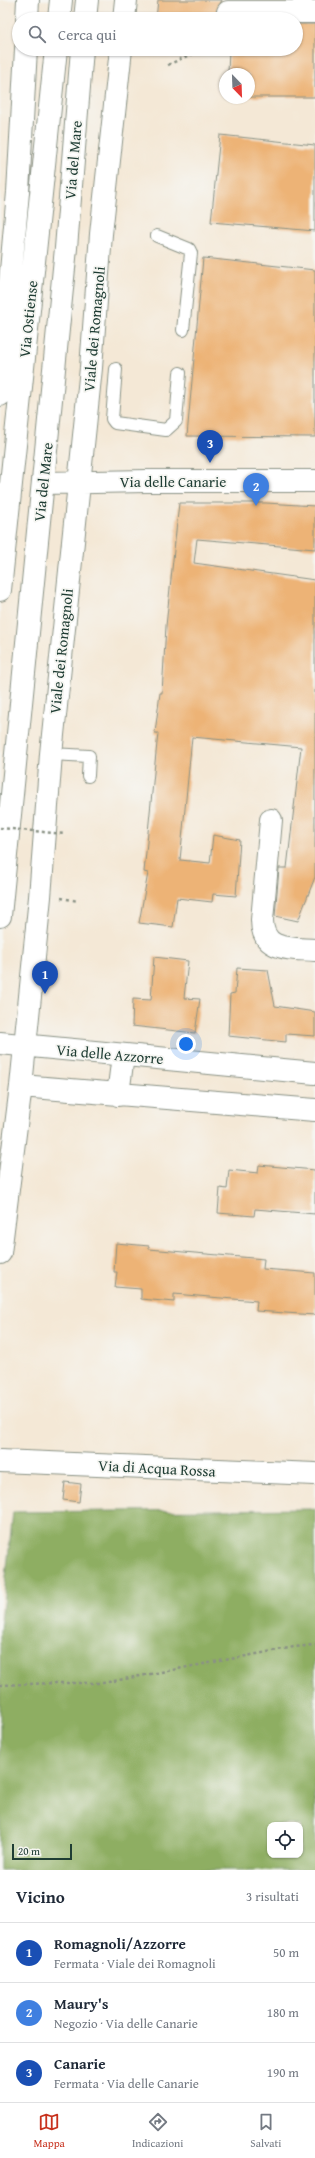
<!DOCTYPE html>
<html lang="it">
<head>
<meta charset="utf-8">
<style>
  body { margin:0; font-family:"Gentium Book Plus",serif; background:#f6f6f7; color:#1f2937 }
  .controls { position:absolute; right:12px; bottom:12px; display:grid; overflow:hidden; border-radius:8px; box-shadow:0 1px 3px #0004 }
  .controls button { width:36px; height:36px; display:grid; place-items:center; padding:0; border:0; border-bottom:1px solid #e0e1e3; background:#fff; color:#1f2937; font:20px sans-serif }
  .compass { position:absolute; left:219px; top:68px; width:36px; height:36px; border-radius:50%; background:#fff; box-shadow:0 1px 3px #0004; rotate:157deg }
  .scale { position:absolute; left:12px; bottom:10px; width:60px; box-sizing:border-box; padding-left:4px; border:2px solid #1f3d34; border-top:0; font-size:11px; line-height:14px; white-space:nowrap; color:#1f3d34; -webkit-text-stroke:3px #f6f6f2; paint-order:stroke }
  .you { position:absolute; left:186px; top:1044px; width:14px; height:14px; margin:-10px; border:3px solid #fff; border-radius:50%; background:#1a73e8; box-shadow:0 0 0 6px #1a73e833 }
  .badge { display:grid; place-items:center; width:26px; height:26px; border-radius:50%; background:#c8321e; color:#fff; font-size:13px; font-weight:700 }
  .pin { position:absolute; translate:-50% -33px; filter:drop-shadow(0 1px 2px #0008) }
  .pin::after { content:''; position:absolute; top:21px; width:14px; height:12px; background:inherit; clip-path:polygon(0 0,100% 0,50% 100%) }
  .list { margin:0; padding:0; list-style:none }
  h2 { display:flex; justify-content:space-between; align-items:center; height:52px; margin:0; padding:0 16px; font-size:17px }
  h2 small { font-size:13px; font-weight:400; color:#747a83 }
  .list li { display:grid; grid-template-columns:26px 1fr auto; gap:12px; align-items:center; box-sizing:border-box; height:60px; padding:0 16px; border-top:1px solid #e0e1e3 }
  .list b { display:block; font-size:15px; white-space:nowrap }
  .list p { margin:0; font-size:13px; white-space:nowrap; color:#747a83 }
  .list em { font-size:13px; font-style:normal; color:#747a83 }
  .icon { flex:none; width:22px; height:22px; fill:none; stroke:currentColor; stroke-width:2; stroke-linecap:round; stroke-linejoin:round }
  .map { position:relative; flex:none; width:315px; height:1870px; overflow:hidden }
  .search { position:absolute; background:#fff; box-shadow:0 1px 3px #0004; left:12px; right:12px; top:12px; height:44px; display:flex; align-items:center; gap:10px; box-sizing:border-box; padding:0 14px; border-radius:22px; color:#747a83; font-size:15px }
  .sheet { height:232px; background:#fff }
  nav { display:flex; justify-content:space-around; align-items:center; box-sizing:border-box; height:56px; border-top:1px solid #e0e1e3; background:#fff; font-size:11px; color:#747a83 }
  nav a { display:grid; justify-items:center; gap:2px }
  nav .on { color:#c8321e }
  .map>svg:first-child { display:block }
</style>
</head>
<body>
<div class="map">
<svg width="315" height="1870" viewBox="0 0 315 1870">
  <rect width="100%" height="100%" fill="#f6f6f2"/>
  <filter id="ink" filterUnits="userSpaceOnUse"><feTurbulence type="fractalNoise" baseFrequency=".025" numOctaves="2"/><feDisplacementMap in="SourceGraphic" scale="8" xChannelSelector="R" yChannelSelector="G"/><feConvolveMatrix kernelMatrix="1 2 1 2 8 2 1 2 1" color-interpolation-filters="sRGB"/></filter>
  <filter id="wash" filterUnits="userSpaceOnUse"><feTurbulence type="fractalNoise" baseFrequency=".012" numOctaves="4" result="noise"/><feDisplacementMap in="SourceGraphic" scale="16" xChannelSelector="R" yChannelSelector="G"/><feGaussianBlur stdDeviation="0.9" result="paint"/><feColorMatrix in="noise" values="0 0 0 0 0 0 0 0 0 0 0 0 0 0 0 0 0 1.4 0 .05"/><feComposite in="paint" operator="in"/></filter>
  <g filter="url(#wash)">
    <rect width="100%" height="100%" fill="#f4e8d6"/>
    <!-- forest -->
    <path fill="#8eae62" stroke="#56764b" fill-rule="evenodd" d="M315 1509V1870H0V1631L13 1512ZM270 1825H300V1855H270Z"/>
    <g id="blocks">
      <!-- building -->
      <path fill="#edb376" d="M158 0H222L216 12 218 19H156Z
        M296 24H315V97H249V74H228L229 49H296Z
        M220 135 315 145V231L211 222Z
        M203 258 315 270V437L187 436Z
        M179 503H266L315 506V549L197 539 194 563 315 580V877L298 921 275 916 279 868H287L301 747 192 737 180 860 210 863 213 835 240 840 236 896 213 894 212 902 177 898 173 927 139 923 148 873 144 872 158 733H155L160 693H162L166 626Z
        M154 957 188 961 184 998 200 999 195 1033 132 1026 133 999 151 1000Z
        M237 968 268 970 275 1006 315 1012V1036L286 1034V1042L228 1036 230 994 235 993Z
        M259 1165 315 1170V1214L255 1209 254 1216 218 1213 220 1188 227 1189 229 1170 258 1173Z
        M116 1243 149 1246V1249L264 1259 263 1269 315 1273V1315L256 1311 257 1301 174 1294V1302L141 1299V1289L115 1287 117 1272H114Z
        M65 1482 81 1484 79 1502 63 1500Z"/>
    </g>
  </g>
  <g filter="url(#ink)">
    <use href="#blocks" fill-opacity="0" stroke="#8a9285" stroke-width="1"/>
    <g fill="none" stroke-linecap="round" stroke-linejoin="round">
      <!-- lane casing -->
      <g stroke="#8a9285" stroke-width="14">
        <path id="lane" d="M157 236 189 249 191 253 183 330
          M116 369 112 419 115 423 166 430 176 421 180 373
          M51 754 89 756 88 776"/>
      </g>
      <!-- street casing -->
      <g stroke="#8a9285" stroke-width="24">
        <path id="street" d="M228 12H315
          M124 19 126 0
          M43 483 146 481H315
          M271 820 262 920C262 952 291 948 315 950
          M21 1086 315 1110
          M118 1095 123 1055
          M0 1253 21 1086 40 897 51 754 91 368 101 234 121 49"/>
      </g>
      <!-- secondary casing -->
      <g stroke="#8a9285" stroke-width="24">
        <path id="secondary" d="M27 19 28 0
          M59 19 61 0
          M85 19 87 0
          M0 395 18 192 26 49
          M0 590 56 49
          M0 916 66 248 82 49
          M0 1043 315 1073
          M0 1461 315 1474"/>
      </g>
      <!-- path -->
      <path stroke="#8a9285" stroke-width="2.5" stroke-dasharray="3 3" stroke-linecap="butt" d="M168 65 202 49
        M61 898 78 901
        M0 1685 56 1683H103L294 1647 315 1645"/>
      <!-- lane -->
      <use href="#lane" stroke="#fff" stroke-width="12"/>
      <!-- street -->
      <use href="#street" stroke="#fff" stroke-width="22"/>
      <!-- secondary -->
      <use href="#secondary" stroke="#fff" stroke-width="22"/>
      <!-- path-bridge -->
      <path stroke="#8a9285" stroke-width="2.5" stroke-dasharray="3 3" stroke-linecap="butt" d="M0 828 65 834"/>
    </g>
  </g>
  <g text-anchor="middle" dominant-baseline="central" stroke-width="3.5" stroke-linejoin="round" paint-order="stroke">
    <!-- street labels -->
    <g font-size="15" fill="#1f3d34" stroke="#f6f6f2">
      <text transform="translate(73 160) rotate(-85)">Via del Mare</text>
      <text transform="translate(28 319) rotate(-84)">Via Ostiense</text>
      <text transform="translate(94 329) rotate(-85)">Viale dei Romagnoli</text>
      <text x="173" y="481">Via delle Canarie</text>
      <text transform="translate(43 482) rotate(-84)">Via del Mare</text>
      <text transform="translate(61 651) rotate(-84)">Viale dei Romagnoli</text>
      <text transform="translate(110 1054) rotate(5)">Via delle Azzorre</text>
      <text transform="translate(157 1468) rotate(3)">Via di Acqua Rossa</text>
    </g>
  </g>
</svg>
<div class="controls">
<button><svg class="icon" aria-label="locate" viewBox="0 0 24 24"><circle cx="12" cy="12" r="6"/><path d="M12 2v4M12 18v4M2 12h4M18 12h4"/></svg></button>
</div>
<svg class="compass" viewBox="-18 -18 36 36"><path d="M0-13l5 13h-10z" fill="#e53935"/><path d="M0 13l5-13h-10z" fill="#747a83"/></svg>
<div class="scale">20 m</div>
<div class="you"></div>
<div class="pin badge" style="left:45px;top:994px;background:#1a4fb4">1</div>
<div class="pin badge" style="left:256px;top:506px;background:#3f7fe0">2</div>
<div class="pin badge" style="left:210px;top:463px;background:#1a4fb4">3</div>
<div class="search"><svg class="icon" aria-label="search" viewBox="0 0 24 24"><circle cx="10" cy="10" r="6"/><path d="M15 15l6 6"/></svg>Cerca qui</div>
</div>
<section class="sheet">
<h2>Vicino<small>3 risultati</small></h2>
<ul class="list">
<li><span class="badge" style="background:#1a4fb4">1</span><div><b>Romagnoli/Azzorre</b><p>Fermata · Viale dei Romagnoli</p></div><em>50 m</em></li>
<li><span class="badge" style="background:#3f7fe0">2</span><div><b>Maury's</b><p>Negozio · Via delle Canarie</p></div><em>180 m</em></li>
<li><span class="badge" style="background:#1a4fb4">3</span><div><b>Canarie</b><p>Fermata · Via delle Canarie</p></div><em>190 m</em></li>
</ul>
</section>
<nav>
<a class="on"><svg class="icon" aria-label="map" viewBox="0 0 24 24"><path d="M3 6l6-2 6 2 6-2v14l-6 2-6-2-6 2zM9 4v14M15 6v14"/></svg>Mappa</a>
<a><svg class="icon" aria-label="directions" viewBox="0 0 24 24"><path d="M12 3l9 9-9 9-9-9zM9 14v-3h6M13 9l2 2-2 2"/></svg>Indicazioni</a>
<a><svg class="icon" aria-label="saved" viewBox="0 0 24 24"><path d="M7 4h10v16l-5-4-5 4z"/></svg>Salvati</a>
</nav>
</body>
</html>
